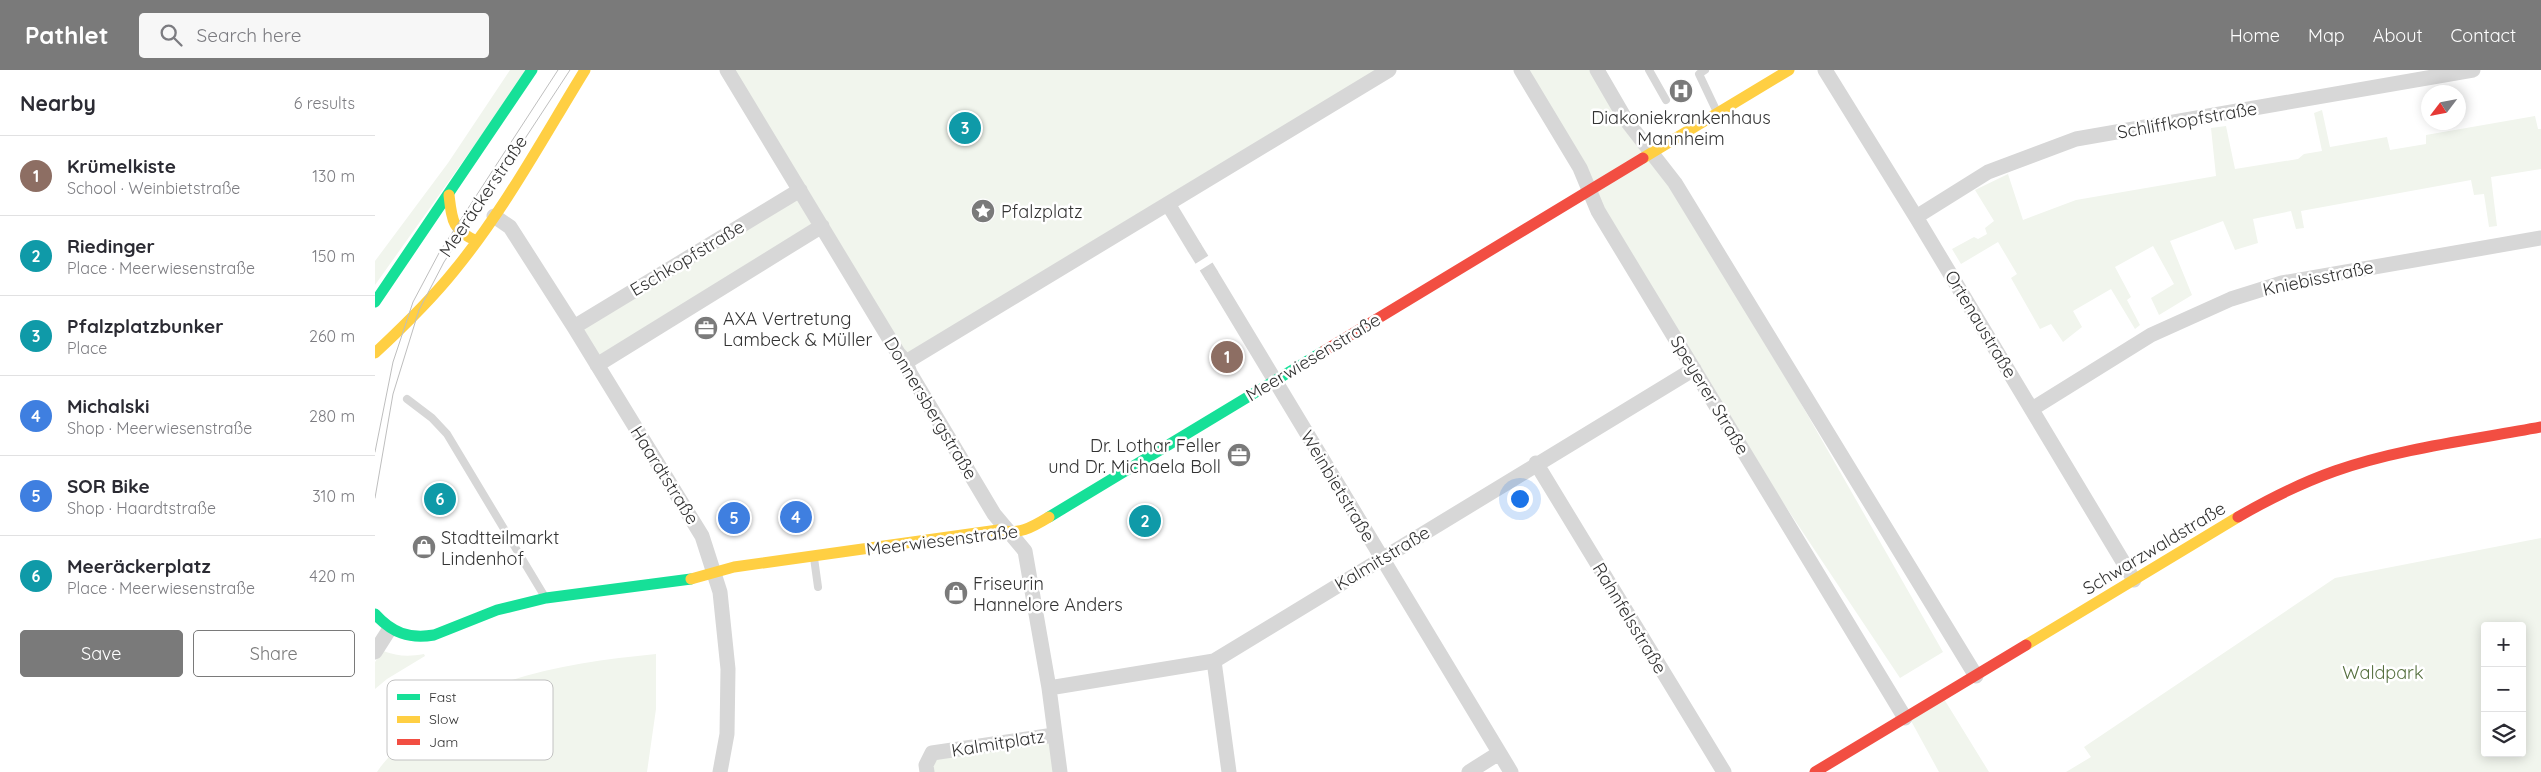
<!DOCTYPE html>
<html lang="en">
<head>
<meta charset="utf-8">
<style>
  body { margin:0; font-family:Quicksand,sans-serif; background:#f7f7f7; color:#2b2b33 }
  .controls { position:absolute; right:15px; bottom:15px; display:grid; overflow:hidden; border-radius:5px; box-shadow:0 2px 12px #0003 }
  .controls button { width:45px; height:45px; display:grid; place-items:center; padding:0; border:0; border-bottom:1px solid #e1e1e2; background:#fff; color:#2b2b33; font:25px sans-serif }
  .compass { position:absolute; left:2046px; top:15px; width:45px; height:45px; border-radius:50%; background:#fff; box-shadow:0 2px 12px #0003; rotate:238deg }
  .you { position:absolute; left:1144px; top:428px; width:18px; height:18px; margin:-12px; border:4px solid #fff; border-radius:50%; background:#1a73e8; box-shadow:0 0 0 8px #1a73e833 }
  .badge { display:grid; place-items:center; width:32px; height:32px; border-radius:50%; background:#7a7a7a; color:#fff; font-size:16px; font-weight:700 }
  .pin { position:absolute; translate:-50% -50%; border:2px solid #fff; box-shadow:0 1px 5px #0006 }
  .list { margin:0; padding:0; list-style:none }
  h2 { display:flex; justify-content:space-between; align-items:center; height:65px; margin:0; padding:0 20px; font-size:21px }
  h2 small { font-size:16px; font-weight:400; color:#7c7c81 }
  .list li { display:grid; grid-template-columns:32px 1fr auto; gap:15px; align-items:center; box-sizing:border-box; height:80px; padding:0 20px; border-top:1px solid #e1e1e2 }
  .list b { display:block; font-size:19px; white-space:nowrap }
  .list p { margin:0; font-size:16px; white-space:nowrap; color:#7c7c81 }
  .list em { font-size:16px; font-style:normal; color:#7c7c81 }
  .actions { display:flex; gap:10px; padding:15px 20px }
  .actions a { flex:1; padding:11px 0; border:1px solid #7a7a7a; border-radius:5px; text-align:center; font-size:18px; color:#7a7a7a }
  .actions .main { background:#7a7a7a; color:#fff }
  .icon { flex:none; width:28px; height:28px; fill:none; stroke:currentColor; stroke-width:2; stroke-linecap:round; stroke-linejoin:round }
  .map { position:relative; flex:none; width:2166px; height:702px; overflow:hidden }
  header { display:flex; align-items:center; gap:30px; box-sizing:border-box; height:70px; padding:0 25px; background:#7a7a7a; color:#fff }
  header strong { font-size:24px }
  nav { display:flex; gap:28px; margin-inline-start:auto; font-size:18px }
  .search { width:350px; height:45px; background:#f7f7f7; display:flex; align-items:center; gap:12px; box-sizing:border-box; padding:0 18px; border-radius:5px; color:#7c7c81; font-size:19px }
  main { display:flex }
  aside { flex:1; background:#fff }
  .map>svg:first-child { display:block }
</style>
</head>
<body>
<header>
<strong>Pathlet</strong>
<div class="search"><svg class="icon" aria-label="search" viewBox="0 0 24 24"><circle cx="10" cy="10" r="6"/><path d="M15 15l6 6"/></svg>Search here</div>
<nav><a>Home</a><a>Map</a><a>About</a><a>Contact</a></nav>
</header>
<main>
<aside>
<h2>Nearby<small>6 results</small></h2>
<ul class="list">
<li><span class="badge" style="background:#8d6e63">1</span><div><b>Krümelkiste</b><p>School · Weinbietstraße</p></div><em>130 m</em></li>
<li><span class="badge" style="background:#0f9aa8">2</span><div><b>Riedinger</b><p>Place · Meerwiesenstraße</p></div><em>150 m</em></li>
<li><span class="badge" style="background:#0f9aa8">3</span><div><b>Pfalzplatzbunker</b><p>Place</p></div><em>260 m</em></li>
<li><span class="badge" style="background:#3f7fe0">4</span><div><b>Michalski</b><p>Shop · Meerwiesenstraße</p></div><em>280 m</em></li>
<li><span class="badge" style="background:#3f7fe0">5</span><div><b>SOR Bike</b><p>Shop · Haardtstraße</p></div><em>310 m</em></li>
<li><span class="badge" style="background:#0f9aa8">6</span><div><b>Meeräckerplatz</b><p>Place · Meerwiesenstraße</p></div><em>420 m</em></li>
</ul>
<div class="actions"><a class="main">Save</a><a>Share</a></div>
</aside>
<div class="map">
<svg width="2166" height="702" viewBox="0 0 2166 702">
  <rect width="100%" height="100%" fill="#fff"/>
  <!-- green -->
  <path fill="#f1f5ed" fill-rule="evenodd" d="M135 0H153L0 215V191L73 93Z
    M352 0H1014L531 292 447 156 222 295 199 257 425 120Z
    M1146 0H1222L1300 113 1568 582 1525 608 1319 299Z
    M1947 40 1955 77 2012 67 2015 80 2051 74V65L2160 46 2163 59H2166V99L2116 107 2122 156 2114 157 2109 124 2099 125 2096 110 1926 141 1929 158 1921 159 1916 141 1878 149 1883 173 1860 180 1848 151 1795 171 1817 225 1784 245 1776 228 1799 214 1778 176 1740 197 1756 227 1752 230 1765 255 1760 259 1736 219 1698 241 1707 257 1688 272 1676 254 1665 259 1636 208 1642 204 1623 172 1586 194 1577 179 1599 167 1603 169 1612 164 1610 158 1619 151 1600 120 1633 104 1648 150 1701 130 1841 106 1836 58 1851 56 1860 99 1923 89 1929 84 1947 81 1939 43Z
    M2166 468V702H1691L1716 687 1709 677 1960 508ZM2110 556H2147V683H2110Z
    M8 581C22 586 33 587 49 584L50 586 12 609 0 619V592Z
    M281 584V639L272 702H2C9 691 18 683 27 674 94 607 192 593 281 584Z
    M1569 629 1614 702H1564L1535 649Z
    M679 665 685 702H552L557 683Z"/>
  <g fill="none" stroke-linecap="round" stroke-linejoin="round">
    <!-- street-tunnel -->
    <path stroke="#d6d6d6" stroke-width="15" stroke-dasharray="15 8" stroke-linecap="butt" d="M819 177 837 206"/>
    <!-- lane -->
    <path stroke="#d7d7d7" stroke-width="8" d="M1274 0 1291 30
      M1330 0 1324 4 1342 42
      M32 329 57 348 72 364 170 527
      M439 488 443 517"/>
    <!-- street -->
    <path stroke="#d7d7d7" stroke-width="15" d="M352 0 523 283 531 292 535 303 619 444 650 481 674 618 685 702
      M1146 0 1205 98 1223 141 1530 648
      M1222 0 1251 50 1300 113 1601 606
      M1450 0 1541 147 1759 510
      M793 134 819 177
      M119 146 135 157 199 257 327 466 345 522 353 599 352 664 345 702
      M1541 147 1613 102 1701 69 2098 0
      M837 206 1136 702
      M199 257 425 120
      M531 292 1014 0
      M222 295 447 156
      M1657 339 1776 265 1856 229 1907 213 2166 168
      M1161 393 1349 702
      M0 582 14 560
      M839 591 854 702
      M674 618 839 591 1319 299
      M552 702 551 695 557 683 679 665
      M1094 702 1124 683"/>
    <!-- fast -->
    <path stroke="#16e098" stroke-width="11" d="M0 232 157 0
      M674 447 949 281
      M0 544C17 563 34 569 59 565L122 540 171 528 316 509"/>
    <!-- slow -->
    <path stroke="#ffcf43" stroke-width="11" d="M1268 88 1414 0
      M74 125C77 150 77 161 102 171
      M0 283C28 257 55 231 79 201 130 139 168 68 210 0
      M316 509 359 497 623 460C644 465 656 458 674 447
      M1651 575 1863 447"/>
    <!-- jam -->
    <path stroke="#f24e42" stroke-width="11" d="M949 281 1268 88
      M1863 447C1894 429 1926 413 1960 401 2026 378 2098 370 2166 357
      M1440 702 1651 575"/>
    <!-- tram -->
    <path stroke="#bebebe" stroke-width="1" d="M0 382 18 292 38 232 64 183 183 0
      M0 428 18 324 44 240 69 192 195 0"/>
  </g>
  <!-- icons -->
  <defs>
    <g id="hospital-disc" transform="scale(1.25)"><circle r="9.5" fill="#7a7a7a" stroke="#fff"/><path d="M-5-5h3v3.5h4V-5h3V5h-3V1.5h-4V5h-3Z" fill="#fff"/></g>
    <g id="sight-disc" transform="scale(1.25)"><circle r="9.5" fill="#7a7a7a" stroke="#fff"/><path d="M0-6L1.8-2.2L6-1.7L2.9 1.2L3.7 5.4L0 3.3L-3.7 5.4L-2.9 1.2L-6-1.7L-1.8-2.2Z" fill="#fff"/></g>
    <g id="office-disc" transform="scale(1.25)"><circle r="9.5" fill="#7a7a7a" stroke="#fff"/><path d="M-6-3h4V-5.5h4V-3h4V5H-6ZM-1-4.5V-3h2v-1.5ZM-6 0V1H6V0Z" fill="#fff"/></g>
    <g id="shop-disc" transform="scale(1.25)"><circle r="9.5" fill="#7a7a7a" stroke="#fff"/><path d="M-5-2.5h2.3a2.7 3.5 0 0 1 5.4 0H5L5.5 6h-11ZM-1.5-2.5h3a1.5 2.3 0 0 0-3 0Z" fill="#fff"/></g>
  </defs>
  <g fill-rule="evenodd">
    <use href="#hospital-disc" x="1306" y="21"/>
    <use href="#sight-disc" x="608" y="141"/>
    <use href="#office-disc" x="331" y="258"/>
    <use href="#office-disc" x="864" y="385"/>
    <use href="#shop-disc" x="49" y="477"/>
    <use href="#shop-disc" x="581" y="523"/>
  </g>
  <g text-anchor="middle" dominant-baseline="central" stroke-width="5" stroke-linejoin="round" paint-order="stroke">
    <!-- poi labels -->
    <g font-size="18" fill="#333" stroke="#fff" text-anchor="start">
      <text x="1306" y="47" text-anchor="middle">Diakoniekrankenhaus<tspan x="1306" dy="21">Mannheim</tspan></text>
      <text x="626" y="141">Pfalzplatz</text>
      <text x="348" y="248">AXA Vertretung<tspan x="348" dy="21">Lambeck &amp; Müller</tspan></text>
      <text x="846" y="375" text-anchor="end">Dr. Lothar Feller<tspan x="846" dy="21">und Dr. Michaela Boll</tspan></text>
      <text x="66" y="467">Stadtteilmarkt<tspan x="66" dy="21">Lindenhof</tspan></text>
      <text x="598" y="513">Friseurin<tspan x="598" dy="21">Hannelore Anders</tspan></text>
    </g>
    <!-- street labels -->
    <g font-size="18" fill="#333" stroke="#fff">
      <text transform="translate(1812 50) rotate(-10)">Schliffkopfstraße</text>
      <text transform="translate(108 126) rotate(-56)">Meeräckerstraße</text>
      <text transform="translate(312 188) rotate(-31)">Eschkopfstraße</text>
      <text transform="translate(1943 208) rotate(-12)">Kniebisstraße</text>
      <text transform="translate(1606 254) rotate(59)">Ortenaustraße</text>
      <text transform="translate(938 287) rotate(-31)">Meerwiesenstraße</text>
      <text transform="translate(1335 325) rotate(59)">Speyerer Straße</text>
      <text transform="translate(556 338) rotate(59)">Donnersbergstraße</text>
      <text transform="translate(290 405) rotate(58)">Haardtstraße</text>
      <text transform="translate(963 416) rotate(59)">Weinbietstraße</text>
      <text transform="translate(567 470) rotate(-7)">Meerwiesenstraße</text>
      <text transform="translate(1779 478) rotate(-31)">Schwarzwaldstraße</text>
      <text transform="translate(1007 488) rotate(-31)">Kalmitstraße</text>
      <text transform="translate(1255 548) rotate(59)">Rahnfelsstraße</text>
      <text transform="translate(623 673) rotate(-9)">Kalmitplatz</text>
    </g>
    <!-- park labels -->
    <g font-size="18" fill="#56703f" stroke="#fff">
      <text x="2008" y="602">Waldpark</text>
    </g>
  </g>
  <!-- legend -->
  <rect x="12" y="610" width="166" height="80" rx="8" fill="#fff" stroke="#c2c2c2" stroke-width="1"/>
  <rect x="22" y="624" width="23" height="6" fill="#16e098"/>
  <rect x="22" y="646" width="23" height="7" fill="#ffcf43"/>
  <rect x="22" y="669" width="23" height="6" fill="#f24e42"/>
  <g font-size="14" fill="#333">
    <text x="54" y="632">Fast</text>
    <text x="54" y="654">Slow</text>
    <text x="54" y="677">Jam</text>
  </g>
</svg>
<div class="controls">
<button>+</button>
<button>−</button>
<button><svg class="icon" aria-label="layers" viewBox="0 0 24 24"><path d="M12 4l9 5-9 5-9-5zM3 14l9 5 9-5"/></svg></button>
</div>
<svg class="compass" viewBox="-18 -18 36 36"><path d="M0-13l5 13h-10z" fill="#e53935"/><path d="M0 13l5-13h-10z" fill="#7c7c81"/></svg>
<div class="you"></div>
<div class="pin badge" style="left:852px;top:287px;background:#8d6e63">1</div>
<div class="pin badge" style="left:770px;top:451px;background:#0f9aa8">2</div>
<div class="pin badge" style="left:590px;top:58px;background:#0f9aa8">3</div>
<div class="pin badge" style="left:421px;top:447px;background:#3f7fe0">4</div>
<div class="pin badge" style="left:359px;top:448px;background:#3f7fe0">5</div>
<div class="pin badge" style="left:65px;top:429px;background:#0f9aa8">6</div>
</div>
</main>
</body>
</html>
